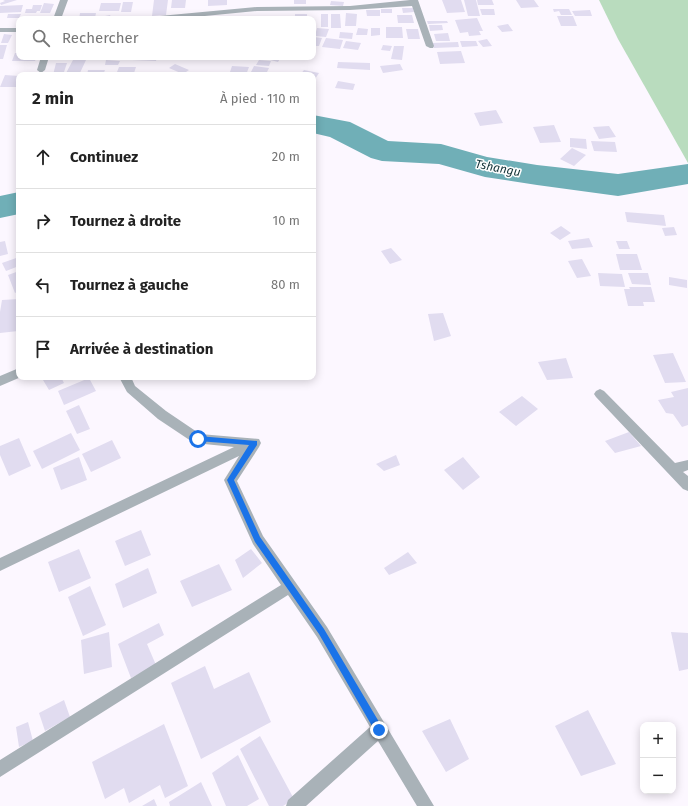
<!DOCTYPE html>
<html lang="fr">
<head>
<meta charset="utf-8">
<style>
  body { margin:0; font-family:"Fira Sans",sans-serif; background:#f6f6f6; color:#222 }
  .controls { position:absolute; right:12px; bottom:12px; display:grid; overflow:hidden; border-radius:8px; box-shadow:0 2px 10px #0003 }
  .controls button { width:36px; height:36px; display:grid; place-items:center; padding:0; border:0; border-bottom:1px solid #e0e0e0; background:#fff; color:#222; font:20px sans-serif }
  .stop { position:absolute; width:12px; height:12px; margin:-9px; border:3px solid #1a73e8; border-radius:50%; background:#fff }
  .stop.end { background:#1a73e8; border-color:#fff; box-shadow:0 1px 4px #0008 }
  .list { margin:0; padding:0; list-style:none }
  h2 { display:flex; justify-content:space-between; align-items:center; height:52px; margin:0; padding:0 16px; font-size:17px }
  h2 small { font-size:13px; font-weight:400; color:#767676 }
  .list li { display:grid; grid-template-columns:26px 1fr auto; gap:12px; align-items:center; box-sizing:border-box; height:64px; padding:0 16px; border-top:1px solid #e0e0e0 }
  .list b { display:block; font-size:15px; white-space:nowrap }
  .list em { font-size:13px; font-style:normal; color:#767676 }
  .icon { flex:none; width:22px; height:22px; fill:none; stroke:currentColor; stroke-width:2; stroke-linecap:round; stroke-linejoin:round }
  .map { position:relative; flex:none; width:688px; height:806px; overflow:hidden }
  .search { position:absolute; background:#fff; box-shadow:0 2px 10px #0003; left:16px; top:16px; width:300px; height:44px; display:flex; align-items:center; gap:10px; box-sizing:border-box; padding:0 14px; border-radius:8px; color:#767676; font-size:15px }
  .panel { position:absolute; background:#fff; box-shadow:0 2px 10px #0003; left:16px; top:72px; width:300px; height:308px; border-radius:8px }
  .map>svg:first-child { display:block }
</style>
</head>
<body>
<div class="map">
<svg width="688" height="806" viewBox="0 0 688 806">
  <rect width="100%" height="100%" fill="#fcf7ff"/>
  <!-- green -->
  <path fill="#b9dcbe" d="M599 0H688V163L618 39Z"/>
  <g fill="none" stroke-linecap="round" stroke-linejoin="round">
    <!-- river -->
    <path fill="#70afb7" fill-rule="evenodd" d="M313 115 350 122 388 141 441 144 487 157 537 165 618 174 688 164V184L618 196 537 185 485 177 439 164 382 161 371 158 330 137 313 133Z
      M19 192V214L0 218V196Z"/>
  </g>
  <!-- building -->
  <path fill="#e1dcf0" d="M3 0H17L1 5 0 3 5 1Z
    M154 0H168L166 15 152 16Z
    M172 0H186L185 8H171Z
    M208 0H227V5L208 6Z
    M294 0H306V4H294Z
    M442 0H461L465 12 447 13Z
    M464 0H476L480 16H468Z
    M477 0H492L494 5H478Z
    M516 0H534L539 7 521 8Z
    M331 1 344 2 343 6 330 5Z
    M123 2H133L131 12H121Z
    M44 3 54 4 50 13H40Z
    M101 3H121L119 11H99Z
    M23 5 21 12 0 13V6Z
    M33 5H42L40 11H37L36 13H25L26 9H32Z
    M402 8H413L414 12 403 13Z
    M381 9H392V13H381Z
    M480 9H494L495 15H482Z
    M553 9H569L572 15H561L559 11 554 12Z
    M366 10H380V16H367Z
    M590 10 592 16H575L572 11Z
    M80 13H96L95 18 110 15 112 19H79Z
    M346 13 357 14 356 26H345Z
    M8 14H21L19 18H7Z
    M295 14H307V19H295Z
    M321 14H328V27H321Z
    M331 14H340L341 28H331Z
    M397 15H412L414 23H398Z
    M35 16 50 17 49 19H34Z
    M227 16H242V19H227Z
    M557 16H573L577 26H561Z
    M477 18 483 31H479L481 35 469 36 468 32 460 33 455 20Z
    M427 21H447L448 23 428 24Z
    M508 24 513 31 502 32 497 26Z
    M429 25H442L443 30 430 31Z
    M386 27H402L403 38H386Z
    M317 28 329 29 326 37 315 36Z
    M358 28 368 29 367 35H356Z
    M371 28H380V35L371 36Z
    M406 29H418L420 39H408Z
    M340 32 353 33 352 39 339 38Z
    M448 33 450 41H436L434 34Z
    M4 34 12 35 8 43H1Z
    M314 37 322 38 319 46H313Z
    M326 38 343 40 340 49 322 47Z
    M487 39 492 46 483 47 478 41Z
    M346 41 361 43 358 50 343 48Z
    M460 41H476L478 46 462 47Z
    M458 42 459 47 434 48 432 43Z
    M0 45H7L3 59H0Z
    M383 45 392 46 390 51 381 50Z
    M394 46H404L402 60 391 59Z
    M461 51 465 63 440 64 437 52Z
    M15 53H19V57H37L35 61H12Z
    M133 57H157L156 61 132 60Z
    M259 57H281L278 62Z
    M73 60H86L79 75H65Z
    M106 60 120 61 118 65H105Z
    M259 60 271 61 269 66 256 65Z
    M338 62 370 63V70L337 68Z
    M56 63H67L63 75H53Z
    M175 64 189 70 183 74 169 68Z
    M400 64 403 70 383 73 380 66Z
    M232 66 249 67 246 75H229Z
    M254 66 269 68 266 74 251 72Z
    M119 67H136L134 73 117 72Z
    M88 70H105L103 75H87Z
    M304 70 319 73 313 82V75H300Z
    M5 75 19 76V87H0Z
    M338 81 355 84 353 90 335 88Z
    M496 110 503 123 480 126 474 113Z
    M554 125 561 142 540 143 533 127Z
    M609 126 616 137 599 139 593 127Z
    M570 138 586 139 587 149 570 147Z
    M591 141 615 142 617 152 594 151Z
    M572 148 586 155 574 166 560 159Z
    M625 212 664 215 666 226 627 222Z
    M561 226 571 233 560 240 550 233Z
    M674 227 677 235 665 236 662 228Z
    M589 238 593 247 572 249 568 241Z
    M5 241 8 254 0 256V242Z
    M616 241H627L630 249H619Z
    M391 248 402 260 390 264 381 251Z
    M616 254H637L642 270H620Z
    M19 257V266L6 271 2 263Z
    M582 259 591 276 577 278 568 261Z
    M19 271V291L15 293 8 275Z
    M598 273 622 274 625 287 600 286Z
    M628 273H648L651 285 632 284Z
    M669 277 687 280V288L669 285Z
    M629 287H651L655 302H643L644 306H628L624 289H630Z
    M19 299 18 331 0 333V312L2 300Z
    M443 313 451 336 434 341 428 314Z
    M673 353 686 382 665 383 653 355Z
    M566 358 573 378 547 380 538 362Z
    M49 377H61L64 383 49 390 43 380Z
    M89 378 96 391 64 405 58 391Z
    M688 388V425L682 427 673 414 666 413 658 400 674 397 671 392Z
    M522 396 538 409 516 426 499 412Z
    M79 405 90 429 77 434 66 411Z
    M629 432 641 446 615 453 605 441Z
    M71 433 80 450 42 469 33 451Z
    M19 438 31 466 9 476 0 455V446Z
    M112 440 121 458 91 472 82 454Z
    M396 455 400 465 384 471 376 464Z
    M79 457 87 480 61 490 53 468Z
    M463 457 480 477 463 490 444 470Z
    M141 530 151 555 125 566 115 541Z
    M79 549 91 578 59 592 48 562Z
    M251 549 262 563 243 578 235 560Z
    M408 552 417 563 389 575 384 568Z
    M219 564 232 590 192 607 180 581Z
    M148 568 157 593 123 608 115 584Z
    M90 586 106 625 83 636 68 597Z
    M159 623 164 635 147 644 156 665 131 678 118 644Z
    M109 632 112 667 84 674 81 640Z
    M671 632 688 633V669L679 671Z
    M205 666 214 689 249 672 271 722 201 759 171 683Z
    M64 700 70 717 45 731 39 713Z
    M588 710 616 764 581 776 555 726Z
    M450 719 469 759 446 772 422 731Z
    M28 722 33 741 19 747 16 727Z
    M164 724 188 786 165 798 160 785 129 803 124 788 105 799 92 762Z
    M260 736 294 799 283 806H269L240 749Z
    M238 755 259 799 247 806H226L212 773Z
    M201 782 212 806H170L169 802Z
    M154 799 157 806H142Z"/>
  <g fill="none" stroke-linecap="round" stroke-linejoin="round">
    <!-- street -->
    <path fill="#a9b2b8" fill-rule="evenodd" d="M60 0H68L61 19H53Z
      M410 0H418L434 46 433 48H430L426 46 412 6 350 10 257 11 174 19H145L149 17 257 7 350 6Z
      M0 28H19V32H0Z
      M41 57H49L45 70 41 73 37 70Z
      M19 368V377H21L0 386V376Z
      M119 377H131L135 386 166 411 200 434 259 439 261 443 259 447 237 481 263 536 327 627 434 806H417L378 741 306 806H286L288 800 370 727 317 637 288 595 0 777V760L281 585 253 544 224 480 239 456 0 571V558L234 447 194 443 158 419 127 392Z
      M600 389 604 391 675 463 688 460V470L683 472 688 476V491L683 489 596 397 594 394 596 391Z"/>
  </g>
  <!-- route -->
  <path fill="#1a73e8" d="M198 436 257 441V445L234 480 260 537 324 629 382 727 383 730 382 733 379 734 376 733 319 634 255 542 227 480 249 445 198 441 195 439Z"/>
  <g text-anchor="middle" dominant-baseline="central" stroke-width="3" stroke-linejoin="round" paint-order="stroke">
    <!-- far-water labels -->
    <g font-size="12" font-style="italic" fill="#123337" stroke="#fff">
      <text transform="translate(498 168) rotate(11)">Tshangu</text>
    </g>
  </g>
</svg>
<div class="controls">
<button>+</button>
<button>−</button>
</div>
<div class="stop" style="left:198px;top:439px"></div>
<div class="stop end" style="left:379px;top:730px"></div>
<div class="search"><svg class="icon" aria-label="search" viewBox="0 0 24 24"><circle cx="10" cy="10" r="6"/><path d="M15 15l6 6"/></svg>Rechercher</div>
<section class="panel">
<h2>2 min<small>À pied · 110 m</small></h2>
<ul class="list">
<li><svg class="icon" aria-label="ahead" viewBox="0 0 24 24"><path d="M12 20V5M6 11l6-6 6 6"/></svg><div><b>Continuez</b></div><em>20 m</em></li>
<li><svg class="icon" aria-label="right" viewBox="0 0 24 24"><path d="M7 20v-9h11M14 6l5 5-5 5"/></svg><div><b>Tournez à droite</b></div><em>10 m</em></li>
<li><svg class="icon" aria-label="left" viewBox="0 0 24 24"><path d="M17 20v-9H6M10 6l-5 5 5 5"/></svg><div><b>Tournez à gauche</b></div><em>80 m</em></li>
<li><svg class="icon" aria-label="arrive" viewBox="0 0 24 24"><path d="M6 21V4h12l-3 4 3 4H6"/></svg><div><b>Arrivée à destination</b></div></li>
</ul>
</section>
</div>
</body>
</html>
